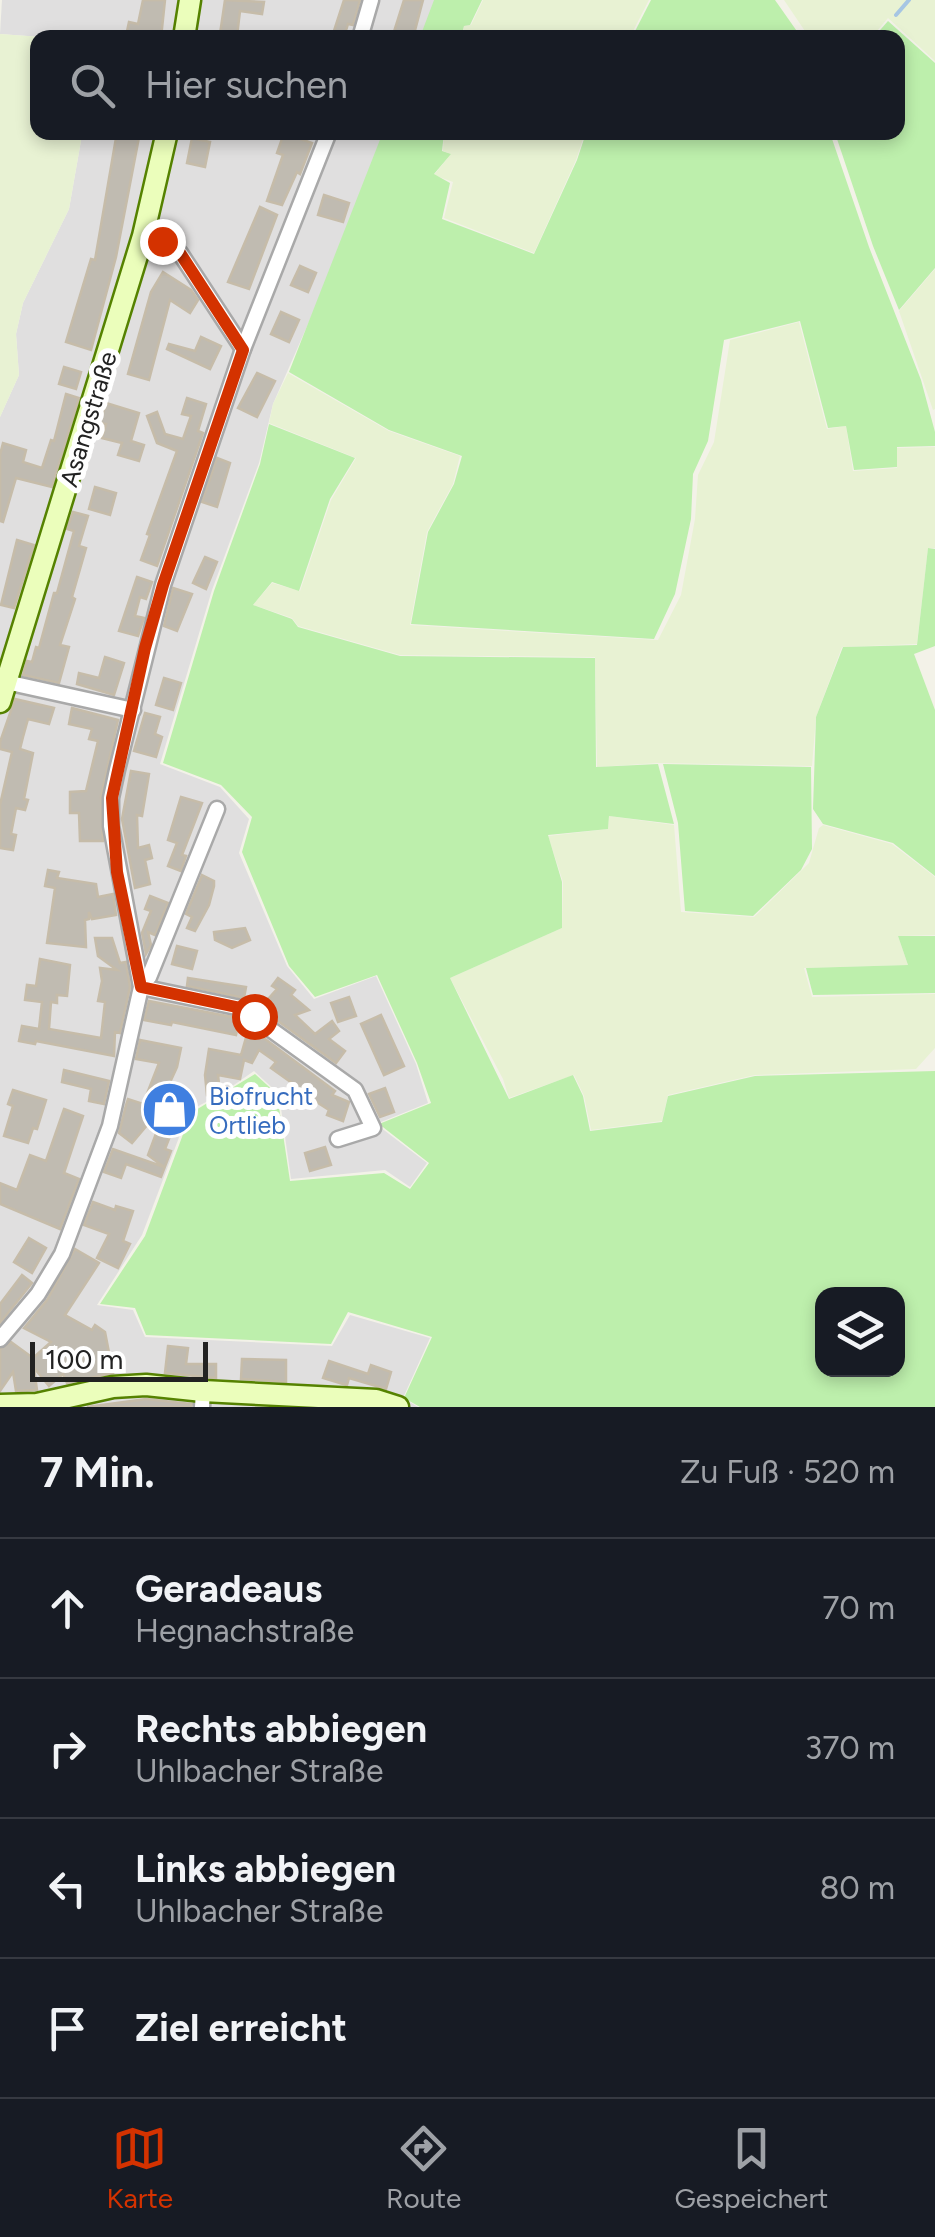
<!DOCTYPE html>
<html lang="de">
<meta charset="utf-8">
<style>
:root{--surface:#171b24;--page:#20242c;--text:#f1f3f6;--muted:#9ea1a6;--line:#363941;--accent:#d43200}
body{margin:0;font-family:Figtree,sans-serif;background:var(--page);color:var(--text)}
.controls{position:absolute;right:30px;bottom:30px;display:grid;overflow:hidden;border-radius:20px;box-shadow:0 5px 15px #0003}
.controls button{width:90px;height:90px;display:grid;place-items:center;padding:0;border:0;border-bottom:2px solid var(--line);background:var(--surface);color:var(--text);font:50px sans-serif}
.scale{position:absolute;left:30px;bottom:25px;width:178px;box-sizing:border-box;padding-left:10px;border:5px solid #222;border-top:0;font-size:28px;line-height:35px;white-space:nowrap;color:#222;-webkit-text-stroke:8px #fff;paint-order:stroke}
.stop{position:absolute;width:30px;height:30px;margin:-22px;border:8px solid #d43200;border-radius:50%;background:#fff}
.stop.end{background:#d43200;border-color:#fff;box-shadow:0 2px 10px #0008}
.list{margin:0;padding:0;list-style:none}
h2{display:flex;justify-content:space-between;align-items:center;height:130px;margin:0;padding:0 40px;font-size:42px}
h2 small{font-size:32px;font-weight:400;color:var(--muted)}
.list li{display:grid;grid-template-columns:65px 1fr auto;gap:30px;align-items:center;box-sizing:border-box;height:140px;padding:0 40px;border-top:2px solid var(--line)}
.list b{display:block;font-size:38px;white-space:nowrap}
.list p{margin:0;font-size:32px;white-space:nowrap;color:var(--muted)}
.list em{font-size:32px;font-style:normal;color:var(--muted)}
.icon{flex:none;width:55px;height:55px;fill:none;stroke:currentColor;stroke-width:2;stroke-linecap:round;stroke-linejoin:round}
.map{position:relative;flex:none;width:935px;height:1407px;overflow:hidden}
.search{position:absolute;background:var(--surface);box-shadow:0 5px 15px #0003;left:30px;right:30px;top:30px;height:110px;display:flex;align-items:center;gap:25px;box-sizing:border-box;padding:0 35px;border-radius:20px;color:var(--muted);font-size:38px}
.sheet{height:690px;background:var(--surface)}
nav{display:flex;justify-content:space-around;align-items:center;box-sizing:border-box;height:140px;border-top:2px solid var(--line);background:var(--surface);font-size:28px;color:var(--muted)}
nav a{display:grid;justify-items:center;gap:5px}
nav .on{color:var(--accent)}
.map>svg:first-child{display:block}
</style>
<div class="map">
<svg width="935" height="1407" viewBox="0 0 935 1407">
<rect width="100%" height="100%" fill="#f3f2e8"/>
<g fill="#e0dfdf">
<path d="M 2,0 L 435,0 L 421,38 L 41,37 L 0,34 Z"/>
<path d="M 65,133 L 386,133 L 357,212 L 273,404 L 259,463 L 212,590 L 160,764 L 220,787 L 249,819 L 239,853 L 287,966 L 314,999 L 376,976 L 416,1064 L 428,1103 L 376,1124 L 427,1163 L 410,1187 L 385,1170 L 291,1179 L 279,1094 L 254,1071 L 221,1094 L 189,1111 L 142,1235 L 97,1305 L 133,1310 L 145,1337 L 332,1346 L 350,1315 L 430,1338 L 403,1398 L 418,1407 L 0,1407 L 0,417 L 19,375 L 16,334 L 23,303 L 69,209 L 82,135 Z"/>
</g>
<g fill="#e8f2d3">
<path d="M 483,0 L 649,0 L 630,37 L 462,37 L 464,26 L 471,25 Z"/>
<path d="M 784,0 L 935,0 L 935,61 L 888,18 L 872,37 L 809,37 Z"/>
<path d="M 0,34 L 41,37 L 38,38 L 38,132 L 82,135 L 69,209 L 23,303 L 16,334 L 19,375 L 0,417 Z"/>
<path d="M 444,133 L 585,133 L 576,160 L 534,253 L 444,218 L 453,182 L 434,175 L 451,154 L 443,151 Z"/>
<path d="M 935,269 L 935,409 L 933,410 L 899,311 Z"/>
<path d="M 799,322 L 827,429 L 846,426 L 853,471 L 897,468 L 897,448 L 935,447 L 935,548 L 928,548 L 917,644 L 842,647 L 816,717 L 812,766 L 658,763 L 597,767 L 595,657 L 400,655 L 298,626 L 292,618 L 253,605 L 272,583 L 300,591 L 331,500 L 356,458 L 269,423 L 273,404 L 288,373 L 389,431 L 460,456 L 453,484 L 427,532 L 410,625 L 658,640 L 681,595 L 695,519 L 698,475 L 714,442 L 730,340 Z"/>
<path d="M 609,816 L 674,825 L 681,912 L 754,917 L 809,863 L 819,828 L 823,825 L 892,844 L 935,877 L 935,935 L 898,936 L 908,965 L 804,968 L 812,997 L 935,994 L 935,1048 L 916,1069 L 755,1075 L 668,1095 L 662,1121 L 591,1130 L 584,1096 L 574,1075 L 509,1098 L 503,1079 L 450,978 L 562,928 L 563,882 L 548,836 L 608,829 Z"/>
</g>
<g fill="#bdefac" fill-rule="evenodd">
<path d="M 434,0 L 482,0 L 470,25 L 464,26 L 461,37 L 420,37 Z"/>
<path d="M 651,0 L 775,0 L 801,37 L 632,37 Z"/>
<path d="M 888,21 L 935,63 L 935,268 L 899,310 L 873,246 L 835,133 L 898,132 L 898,38 L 874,37 Z"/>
<path d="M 383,132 L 444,133 L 442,151 L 451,154 L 434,174 L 450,183 L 442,219 L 534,254 L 577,160 L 586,133 L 830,133 L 869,247 L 921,380 L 935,432 L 935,446 L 897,447 L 897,467 L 854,470 L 846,426 L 828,428 L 800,321 L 724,340 L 708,441 L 693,474 L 691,519 L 675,594 L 654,639 L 411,624 L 428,532 L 454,484 L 462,456 L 389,430 L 289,372 Z"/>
<path d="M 269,424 L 355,458 L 330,499 L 299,591 L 272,582 L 253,605 L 292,619 L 298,627 L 400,656 L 595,658 L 596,767 L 658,764 L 674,824 L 609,816 L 608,829 L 548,835 L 562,882 L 562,928 L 450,978 L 509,1099 L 573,1075 L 583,1096 L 590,1131 L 662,1122 L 668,1096 L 755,1076 L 935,1071 L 935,1407 L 420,1407 L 404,1398 L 432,1337 L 348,1312 L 331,1344 L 146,1335 L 135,1308 L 100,1304 L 145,1236 L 191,1113 L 255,1074 L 277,1094 L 290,1181 L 384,1173 L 410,1189 L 429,1163 L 379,1124 L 431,1103 L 417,1063 L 377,975 L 315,997 L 289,966 L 242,852 L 252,817 L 221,785 L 163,763 L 214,591 L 260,464 ZM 822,1294 L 898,1294 L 898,1370 L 822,1370 Z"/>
<path d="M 928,548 L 935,549 L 935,646 L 914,654 L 935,710 L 935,876 L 893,843 L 823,824 L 813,809 L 816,717 L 843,647 L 917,645 Z"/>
<path d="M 663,764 L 811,767 L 812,849 L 801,870 L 753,916 L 685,911 L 678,823 Z"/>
<path d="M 898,936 L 935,936 L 935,993 L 813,995 L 806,968 L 908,965 Z"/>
</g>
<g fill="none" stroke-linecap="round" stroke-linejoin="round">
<path stroke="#a6c6e3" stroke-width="4" d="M 896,15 L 909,0"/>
</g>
<g fill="#c0bbb1" stroke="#c6bca9" stroke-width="2.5">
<path d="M 143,0 L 165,0 L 161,38 L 126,36 L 129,22 L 138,24 Z"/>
<path d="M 225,0 L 264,2 L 262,14 L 240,11 L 237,36 L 220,34 Z"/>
<path d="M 344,0 L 360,0 L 353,25 L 348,24 L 344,37 L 333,34 Z"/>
<path d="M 404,0 L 423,0 L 413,38 L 392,38 Z"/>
<path d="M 117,132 L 140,132 L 116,257 L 91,350 L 66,342 L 91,259 L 95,260 Z"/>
<path d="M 284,133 L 312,143 L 300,174 L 297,172 L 282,205 L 267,201 L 283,155 L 277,153 Z"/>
<path d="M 192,138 L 210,142 L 205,167 L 187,163 Z"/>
<path d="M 324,195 L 349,203 L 343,222 L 318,215 Z"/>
<path d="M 260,207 L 277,215 L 249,289 L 228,282 Z"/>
<path d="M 300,266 L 316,273 L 308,292 L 291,285 Z"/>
<path d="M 163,272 L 191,290 L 198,300 L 190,313 L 170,300 L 149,380 L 128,374 L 151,292 Z"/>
<path d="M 281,312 L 299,320 L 289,342 L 271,334 Z"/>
<path d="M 201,337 L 221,346 L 210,369 L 167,349 L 169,344 L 195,351 Z"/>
<path d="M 64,367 L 81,372 L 76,389 L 59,384 Z"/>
<path d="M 257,373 L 275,381 L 257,417 L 238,408 Z"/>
<path d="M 66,394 L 79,398 L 52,487 L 16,478 L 3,522 L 0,521 L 0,455 L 3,443 L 26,450 L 23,462 L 42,468 L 51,440 L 54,441 Z"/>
<path d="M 187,398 L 206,404 L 198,431 L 203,433 L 157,566 L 141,560 L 150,535 L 147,534 L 177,451 L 157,443 L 147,416 L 157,412 L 165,434 L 183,439 L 191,416 L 182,414 Z"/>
<path d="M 106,403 L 139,413 L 131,441 L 144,445 L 139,461 L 118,455 L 122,443 L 102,438 L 106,424 L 100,423 Z"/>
<path d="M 217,458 L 230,463 L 217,507 L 202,502 Z"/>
<path d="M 95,487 L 116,493 L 110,515 L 89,509 Z"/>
<path d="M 73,512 L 88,516 L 79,546 L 86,548 L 72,597 L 75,599 L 60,645 L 69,647 L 59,683 L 23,675 L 27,661 L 32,662 L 36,647 L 39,648 L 54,593 L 57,593 L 74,531 L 67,529 Z"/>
<path d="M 17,540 L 34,545 L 14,608 L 1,605 Z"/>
<path d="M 205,557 L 217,562 L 206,589 L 193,583 Z"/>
<path d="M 137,577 L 152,582 L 146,599 L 140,597 L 135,616 L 144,618 L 138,636 L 119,631 Z"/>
<path d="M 173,588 L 192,594 L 177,631 L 164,626 Z"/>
<path d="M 105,657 L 124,663 L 114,695 L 77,684 L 79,673 L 99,678 Z"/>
<path d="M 164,678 L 181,683 L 173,710 L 156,705 Z"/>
<path d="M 15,699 L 54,708 L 49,724 L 28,719 L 23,737 L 20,749 L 33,753 L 24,799 L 28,800 L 25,810 L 16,808 L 11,834 L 16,835 L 13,850 L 0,848 L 0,805 L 12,752 L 0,749 L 0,742 Z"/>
<path d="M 72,708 L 118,720 L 101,796 L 103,841 L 80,841 L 79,813 L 70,813 L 70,792 L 86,791 L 98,741 L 89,739 L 92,729 L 69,724 Z"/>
<path d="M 145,713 L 160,717 L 155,734 L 162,737 L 156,757 L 134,751 Z"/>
<path d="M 131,771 L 149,774 L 142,816 L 137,815 L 138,848 L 149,845 L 152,858 L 145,860 L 150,884 L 135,888 L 122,819 Z"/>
<path d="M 181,797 L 202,803 L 182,855 L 186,856 L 181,871 L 168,866 L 177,843 L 168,840 Z"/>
<path d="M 48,870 L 59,872 L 57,878 L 96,884 L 98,897 L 113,894 L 116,915 L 92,919 L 89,912 L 89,919 L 85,920 L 86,947 L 47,943 L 55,888 L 45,886 Z"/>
<path d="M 202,875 L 214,881 L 214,886 L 209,905 L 195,931 L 187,928 L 192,917 L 186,914 Z"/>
<path d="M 150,896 L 168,903 L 155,935 L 148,932 L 151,945 L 146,954 L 142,933 L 151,911 L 145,909 Z"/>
<path d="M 245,928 L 250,940 L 232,948 L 215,940 L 214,932 Z"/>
<path d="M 95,938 L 112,938 L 120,963 L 126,962 L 130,987 L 120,1033 L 115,1032 L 114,1056 L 36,1041 L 35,1044 L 19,1041 L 22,1026 L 39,1029 L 42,1002 L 25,1000 L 27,985 L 36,986 L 40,959 L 70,965 L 67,996 L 57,995 L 57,1003 L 51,1002 L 49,1029 L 101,1038 L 105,1002 L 98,1001 L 102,981 L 100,968 L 117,970 L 98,956 Z"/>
<path d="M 177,946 L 197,951 L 192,969 L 172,964 Z"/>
<path d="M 188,978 L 246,987 L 244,998 L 187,986 Z"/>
<path d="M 278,978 L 295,990 L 291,995 L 309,1010 L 295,1015 L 315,1034 L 332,1021 L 339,1031 L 329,1039 L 345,1051 L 336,1063 L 260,1008 L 277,989 L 272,986 Z"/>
<path d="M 349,997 L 356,1016 L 338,1022 L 331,1003 Z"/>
<path d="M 149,1001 L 237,1018 L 239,1020 L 236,1035 L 172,1022 L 171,1025 L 144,1020 Z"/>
<path d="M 381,1015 L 404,1066 L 384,1075 L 361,1024 Z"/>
<path d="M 249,1027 L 335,1091 L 332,1095 L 349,1102 L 343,1121 L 327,1115 L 329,1110 L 290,1085 L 292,1083 L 271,1068 L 276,1062 L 259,1050 L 252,1063 L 244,1060 L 240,1079 L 218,1075 L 220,1093 L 207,1095 L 205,1075 L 209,1049 L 241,1055 Z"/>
<path d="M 140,1040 L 181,1048 L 177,1067 L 161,1102 L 165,1104 L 132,1143 L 119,1133 L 126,1105 L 128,1099 L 143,1104 L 159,1063 L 136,1059 Z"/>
<path d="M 64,1070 L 109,1081 L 104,1104 L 89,1101 L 91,1089 L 62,1082 Z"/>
<path d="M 385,1088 L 394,1112 L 380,1117 L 369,1094 Z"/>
<path d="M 13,1090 L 46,1100 L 37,1129 L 33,1128 L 28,1143 L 4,1136 L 13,1106 L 8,1104 Z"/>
<path d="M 167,1104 L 181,1108 L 165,1149 L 171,1151 L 161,1177 L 126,1164 L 121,1178 L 104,1172 L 113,1149 L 164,1167 L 148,1155 Z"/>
<path d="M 64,1109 L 83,1116 L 64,1173 L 79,1179 L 60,1229 L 0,1204 L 0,1183 L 17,1190 L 30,1155 L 46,1161 Z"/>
<path d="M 325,1147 L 331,1165 L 310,1171 L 305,1153 Z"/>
<path d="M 93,1202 L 115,1210 L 116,1206 L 133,1211 L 123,1241 L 130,1244 L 118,1268 L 97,1258 L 109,1234 L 84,1225 Z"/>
<path d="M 29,1238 L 46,1248 L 32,1273 L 14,1262 Z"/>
<path d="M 75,1249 L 99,1263 L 65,1315 L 92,1330 L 95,1325 L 105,1332 L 113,1373 L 67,1383 L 63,1374 L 49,1386 L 34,1368 L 37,1390 L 16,1391 L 13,1372 L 0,1391 L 0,1349 L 11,1342 L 33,1358 L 51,1342 L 24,1328 L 47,1300 Z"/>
<path d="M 22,1275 L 32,1283 L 0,1323 L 0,1304 Z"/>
<path d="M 168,1346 L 188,1348 L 186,1364 L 216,1364 L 216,1378 L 165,1373 Z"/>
<path d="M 242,1359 L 286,1360 L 286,1382 L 241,1379 Z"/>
<path d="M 329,1361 L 368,1374 L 371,1365 L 391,1372 L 386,1389 L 349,1378 L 347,1385 L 343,1384 L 323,1378 Z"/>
<path d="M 146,1399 L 192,1404 L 191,1407 L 87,1407 Z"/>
</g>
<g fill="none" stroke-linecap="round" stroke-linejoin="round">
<defs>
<g id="street">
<path d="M 360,38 L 371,0"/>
<path d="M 143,236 L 161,241 L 180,253 L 243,349"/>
<path d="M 6,682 L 133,710"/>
<path d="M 141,987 L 241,1008 L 355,1090 L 373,1128 L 338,1139"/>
<path d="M 141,987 L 149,977 L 217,809"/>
<path d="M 0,1339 L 38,1294 L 62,1254 L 110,1126 L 141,987 L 111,826 L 111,798 L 117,770 L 163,585 L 243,349 L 329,132"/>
<path d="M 202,1407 L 203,1391"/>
</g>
<g id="secondary">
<path d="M 184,38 L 190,0"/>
<path d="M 0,702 L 143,236 L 167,132"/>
<path d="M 0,1405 L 37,1404 L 113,1387 L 146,1385 L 203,1391 L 376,1400 L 398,1407"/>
</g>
</defs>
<use href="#street" stroke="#a9a9a9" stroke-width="19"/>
<use href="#secondary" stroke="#558200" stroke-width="25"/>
<use href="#street" stroke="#fff" stroke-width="14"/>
<use href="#secondary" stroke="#ebfebb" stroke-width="20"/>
</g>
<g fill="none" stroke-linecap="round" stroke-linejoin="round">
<path stroke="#d43200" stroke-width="12" d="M 162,241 L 180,253 L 243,350 L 163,585 L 145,648 L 112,798 L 117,872 L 141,987 L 241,1008 L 254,1016"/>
</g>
<defs>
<symbol id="shop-disc" viewBox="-11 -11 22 22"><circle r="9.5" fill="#3f7fe0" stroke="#fff"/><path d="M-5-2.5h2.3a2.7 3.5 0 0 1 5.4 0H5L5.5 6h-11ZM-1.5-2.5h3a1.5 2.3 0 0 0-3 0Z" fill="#fff"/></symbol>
</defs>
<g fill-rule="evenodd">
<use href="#shop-disc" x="138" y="1078" width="63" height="63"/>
</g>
<g text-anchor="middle" stroke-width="10" stroke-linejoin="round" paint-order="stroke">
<g font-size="25" fill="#222" stroke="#fff">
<text transform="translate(88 419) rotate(-73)" y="9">Asangstraße</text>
</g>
<g font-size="25" fill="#366cbe" stroke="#fff" text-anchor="start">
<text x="209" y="1105">Biofrucht<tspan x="209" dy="29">Ortlieb</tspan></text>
</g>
</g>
</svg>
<div class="controls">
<button><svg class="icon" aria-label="layers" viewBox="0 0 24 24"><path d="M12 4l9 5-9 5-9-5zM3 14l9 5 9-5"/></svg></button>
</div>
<div class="scale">100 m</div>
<div class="stop" style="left:254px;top:1016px"></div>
<div class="stop end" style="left:162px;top:241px"></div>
<div class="search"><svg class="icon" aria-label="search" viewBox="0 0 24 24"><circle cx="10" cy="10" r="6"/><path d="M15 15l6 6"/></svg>Hier suchen</div>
</div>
<section class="sheet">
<h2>7 Min.<small>Zu Fuß · 520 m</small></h2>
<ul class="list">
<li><svg class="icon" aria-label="ahead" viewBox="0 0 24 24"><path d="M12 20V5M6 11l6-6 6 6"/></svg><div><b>Geradeaus</b><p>Hegnachstraße</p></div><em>70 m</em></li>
<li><svg class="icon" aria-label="right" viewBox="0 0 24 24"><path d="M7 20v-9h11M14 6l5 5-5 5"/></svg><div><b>Rechts abbiegen</b><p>Uhlbacher Straße</p></div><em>370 m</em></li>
<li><svg class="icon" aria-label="left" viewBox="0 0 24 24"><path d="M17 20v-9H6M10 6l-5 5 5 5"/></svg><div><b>Links abbiegen</b><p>Uhlbacher Straße</p></div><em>80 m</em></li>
<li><svg class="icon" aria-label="arrive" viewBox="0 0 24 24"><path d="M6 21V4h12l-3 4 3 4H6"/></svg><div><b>Ziel erreicht</b></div></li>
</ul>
</section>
<nav>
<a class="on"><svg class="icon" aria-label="map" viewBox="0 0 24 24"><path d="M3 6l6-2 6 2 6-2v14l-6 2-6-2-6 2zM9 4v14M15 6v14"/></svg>Karte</a>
<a><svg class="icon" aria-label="directions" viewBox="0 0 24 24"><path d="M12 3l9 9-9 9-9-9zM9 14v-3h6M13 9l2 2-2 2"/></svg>Route</a>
<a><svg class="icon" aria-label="saved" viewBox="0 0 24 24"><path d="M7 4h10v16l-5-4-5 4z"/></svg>Gespeichert</a>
</nav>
